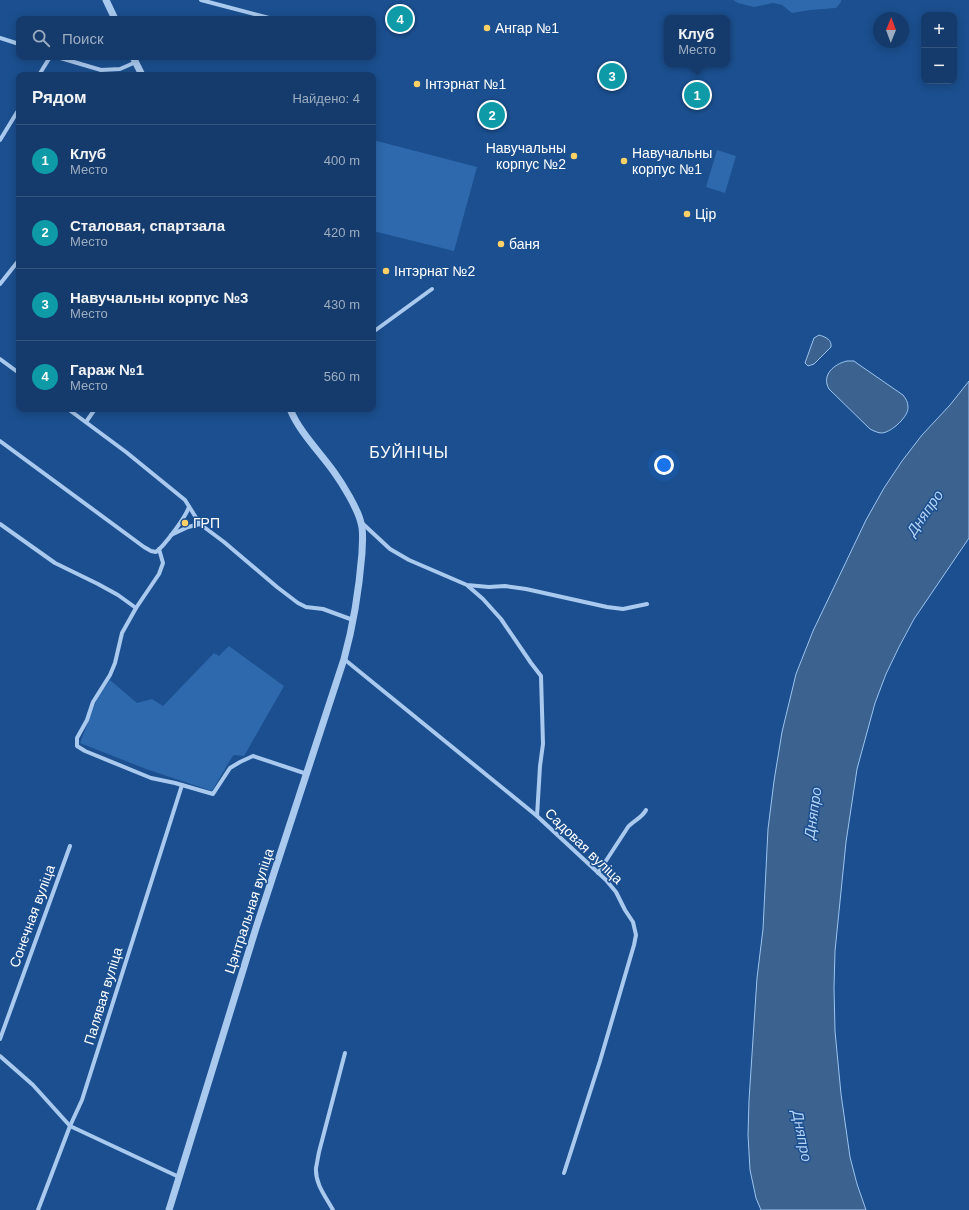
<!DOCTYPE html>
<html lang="ru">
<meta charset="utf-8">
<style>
:root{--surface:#143b6b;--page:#214673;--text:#f1f3f6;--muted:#9dadc1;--line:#33557e;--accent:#ffd166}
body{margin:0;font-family:Arial,sans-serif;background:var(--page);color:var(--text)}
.controls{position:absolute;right:12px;top:12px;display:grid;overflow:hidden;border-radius:8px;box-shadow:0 2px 10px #0003}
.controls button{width:36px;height:36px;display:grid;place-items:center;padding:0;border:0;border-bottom:1px solid var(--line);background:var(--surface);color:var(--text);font:20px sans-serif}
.compass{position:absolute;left:873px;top:12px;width:36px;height:36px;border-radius:50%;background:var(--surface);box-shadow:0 2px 10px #0003;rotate:1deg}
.you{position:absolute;left:664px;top:465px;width:14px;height:14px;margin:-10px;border:3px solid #fff;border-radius:50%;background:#1a73e8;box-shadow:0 0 0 6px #1a73e833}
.badge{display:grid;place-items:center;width:26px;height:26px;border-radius:50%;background:var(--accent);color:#fff;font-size:13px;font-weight:700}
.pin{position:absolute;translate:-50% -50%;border:2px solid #fff;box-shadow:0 1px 4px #0006}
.popup{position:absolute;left:664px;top:15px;width:66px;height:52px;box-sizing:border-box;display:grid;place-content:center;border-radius:8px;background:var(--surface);filter:drop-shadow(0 1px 3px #0005);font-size:13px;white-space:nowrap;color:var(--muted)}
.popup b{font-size:15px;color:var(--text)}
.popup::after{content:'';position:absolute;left:50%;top:100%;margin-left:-8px;border:8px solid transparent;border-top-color:var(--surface)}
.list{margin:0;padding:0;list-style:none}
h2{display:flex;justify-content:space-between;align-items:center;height:52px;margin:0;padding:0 16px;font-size:17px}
h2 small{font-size:13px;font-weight:400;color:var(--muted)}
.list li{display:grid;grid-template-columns:26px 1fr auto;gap:12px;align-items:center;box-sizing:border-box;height:72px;padding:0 16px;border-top:1px solid var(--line)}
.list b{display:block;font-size:15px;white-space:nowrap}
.list p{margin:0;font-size:13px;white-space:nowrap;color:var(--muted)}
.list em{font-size:13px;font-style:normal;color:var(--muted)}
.icon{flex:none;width:22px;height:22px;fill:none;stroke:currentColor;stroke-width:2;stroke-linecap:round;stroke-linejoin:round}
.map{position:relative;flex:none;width:969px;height:1210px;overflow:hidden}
.search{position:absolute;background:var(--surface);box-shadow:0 2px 10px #0003;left:16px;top:16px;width:360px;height:44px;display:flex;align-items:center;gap:10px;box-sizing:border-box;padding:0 14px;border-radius:8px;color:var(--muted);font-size:15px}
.panel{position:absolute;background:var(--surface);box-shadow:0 2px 10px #0003;left:16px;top:72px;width:360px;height:340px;border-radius:8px}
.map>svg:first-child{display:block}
</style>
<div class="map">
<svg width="969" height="1210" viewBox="0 0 969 1210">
<rect width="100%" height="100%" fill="#1b4f8f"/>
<g fill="#2e69ad">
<path d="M 733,0 L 841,0 L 841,2 L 836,8 L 810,10 L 792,13 L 782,5 L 773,3 L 754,7 L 738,3 Z"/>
<path d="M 373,140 L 477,167 L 454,251 L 373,231 Z"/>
<path d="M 717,150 L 736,156 L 725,193 L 706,187 Z"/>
<path d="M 229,646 L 284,686 L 244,756 L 234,755 L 232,757 L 212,791 L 146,769 L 80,743 L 97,699 L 110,680 L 137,703 L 152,699 L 163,706 L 214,653 L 219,656 Z"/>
</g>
<g fill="#3c6290" stroke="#9cc4f0">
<path d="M 819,335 C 826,337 832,340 831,347 L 814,364 L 808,366 L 805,363 L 814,338 Z"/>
<path d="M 847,361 L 854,361 L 858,364 L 903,395 C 906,399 908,402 908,407 C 909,416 892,432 882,433 C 878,433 874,431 870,429 L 829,389 C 821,375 834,364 847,361 Z"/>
<path d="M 969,381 L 969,538 L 914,619 L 899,647 L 886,674 L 875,703 L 857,769 L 846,842 L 835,951 L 834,988 L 835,1031 L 841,1094 L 850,1157 L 857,1184 L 866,1210 L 761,1210 L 756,1198 L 750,1170 L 748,1135 L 749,1100 L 757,978 L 763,929 L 768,829 L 774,781 L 782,732 L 796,674 L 813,631 L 866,520 L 884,488 L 902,461 L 922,435 L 950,405 Z"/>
</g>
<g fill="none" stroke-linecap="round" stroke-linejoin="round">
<g stroke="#a9c9ee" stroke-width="4">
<path d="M 201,0 L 273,19"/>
<path d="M 0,38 L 19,44"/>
<path d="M 57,57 L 101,70 L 120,69 L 136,62"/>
<path d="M 39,75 L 50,57"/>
<path d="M 0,140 L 19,109"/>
<path d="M 0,284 L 19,260"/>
<path d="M 373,332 L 432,289"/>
<path d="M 0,359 L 19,373"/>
<path d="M 68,409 L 126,452 L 185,500 L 200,524 L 224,542 L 277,587 L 298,603 L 306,607 L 323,609 L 353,620"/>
<path d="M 86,422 L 95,409"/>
<path d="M 0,441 L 144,547 L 151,551 L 156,552 C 165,545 185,518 189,507"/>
<path d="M 362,523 L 390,549 L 409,560 L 467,585 L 489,587 L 505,586 L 526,589 L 607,607 L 623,609 L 647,604"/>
<path d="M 0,524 L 55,563 L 98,584 L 118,595 L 136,608 L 122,633 L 115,663 L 110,675 L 93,702 L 87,720 L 77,738 L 77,746 L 85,751 L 151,778 L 175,783 L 213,794 L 230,768 L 240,762 L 253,756 L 307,774"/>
<path d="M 171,535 L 188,527 L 200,524"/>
<path d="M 468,586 L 483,599 L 501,619 L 531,663 L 541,676 L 543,744 L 540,766 L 537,816"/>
<path d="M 136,608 L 159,574 L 163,563 L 159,549"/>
<path d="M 344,659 L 537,816 L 606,880 L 616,892 L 625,910 L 633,922 L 636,935 L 634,945 L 600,1061 L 564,1173"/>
<path d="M 598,873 L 628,827 C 633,821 642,818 646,810"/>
<path d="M 0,1039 L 70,846"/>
<path d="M 0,1056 L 33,1085 L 70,1126 L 179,1177"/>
<path d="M 38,1210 L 70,1126 L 82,1100 L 182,785"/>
<path d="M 333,1210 C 326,1197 315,1184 316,1168 C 317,1163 318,1157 319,1152 L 345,1053"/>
</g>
<g stroke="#a9c9ee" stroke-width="7">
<path d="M 106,0 L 115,19"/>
<path d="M 133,57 L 142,75"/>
<path d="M 169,1210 L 256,928 L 344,659 C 354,623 359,590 362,553 C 362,544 364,532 361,523 C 358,509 342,483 334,472 C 319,451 300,433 290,409"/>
</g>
</g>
<g fill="#ffd166" stroke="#1b4f8f" stroke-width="1.5">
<circle cx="487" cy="28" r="4"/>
<circle cx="417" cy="84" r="4"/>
<circle cx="574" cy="156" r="4"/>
<circle cx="624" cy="161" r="4"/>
<circle cx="687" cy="214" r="4"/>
<circle cx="501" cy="244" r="4"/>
<circle cx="386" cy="271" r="4"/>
<circle cx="185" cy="523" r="4"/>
</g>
<g text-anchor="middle" stroke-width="3" stroke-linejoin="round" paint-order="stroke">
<g font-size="14" fill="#fff" stroke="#1b4f8f" text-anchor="start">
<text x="495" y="33">Ангар №1</text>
<text x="425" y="89">Інтэрнат №1</text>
<text x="566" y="153" text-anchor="end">Навучальны<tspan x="566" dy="16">корпус №2</tspan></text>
<text x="632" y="158">Навучальны<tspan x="632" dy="16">корпус №1</tspan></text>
<text x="695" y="219">Цір</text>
<text x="509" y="249">баня</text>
<text x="394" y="276">Інтэрнат №2</text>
<text x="193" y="528">ГРП</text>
</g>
<g font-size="14" fill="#fff" stroke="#1b4f8f">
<text transform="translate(584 846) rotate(44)" y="5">Садовая вуліца</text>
<text transform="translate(249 911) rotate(-72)" y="5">Цэнтральная вуліца</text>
<text transform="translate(32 916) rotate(-70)" y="5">Сонечная вуліца</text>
<text transform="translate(103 996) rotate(-73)" y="5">Палявая вуліца</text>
</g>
<g font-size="15" font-style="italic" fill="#b5d3f5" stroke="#1b4f8f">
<text transform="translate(925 513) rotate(-55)" y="5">Дняпро</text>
<text transform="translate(813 813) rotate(-82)" y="5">Дняпро</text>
<text transform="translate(802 1136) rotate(79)" y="5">Дняпро</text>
</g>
<g font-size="16" letter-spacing="1" fill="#fff" stroke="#1b4f8f">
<text x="409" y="458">БУЙНІЧЫ</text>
</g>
</g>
</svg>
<div class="controls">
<button>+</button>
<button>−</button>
</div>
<svg class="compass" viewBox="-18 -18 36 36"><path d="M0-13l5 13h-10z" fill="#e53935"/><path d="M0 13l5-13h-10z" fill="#9dadc1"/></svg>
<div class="you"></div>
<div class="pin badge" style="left:697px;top:95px;background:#0f9aa8">1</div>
<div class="popup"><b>Клуб</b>Место</div>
<div class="pin badge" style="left:492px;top:115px;background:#0f9aa8">2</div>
<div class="pin badge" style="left:612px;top:76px;background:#0f9aa8">3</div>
<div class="pin badge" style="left:400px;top:19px;background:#0f9aa8">4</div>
<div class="search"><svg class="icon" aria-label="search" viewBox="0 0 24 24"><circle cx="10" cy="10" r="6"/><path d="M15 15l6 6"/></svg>Поиск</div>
<section class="panel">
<h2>Рядом<small>Найдено: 4</small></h2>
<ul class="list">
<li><span class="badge" style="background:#0f9aa8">1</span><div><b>Клуб</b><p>Место</p></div><em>400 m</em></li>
<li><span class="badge" style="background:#0f9aa8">2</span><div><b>Сталовая, спартзала</b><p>Место</p></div><em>420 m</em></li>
<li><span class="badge" style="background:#0f9aa8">3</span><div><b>Навучальны корпус №3</b><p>Место</p></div><em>430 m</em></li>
<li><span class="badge" style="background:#0f9aa8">4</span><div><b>Гараж №1</b><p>Место</p></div><em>560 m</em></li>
</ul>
</section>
</div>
